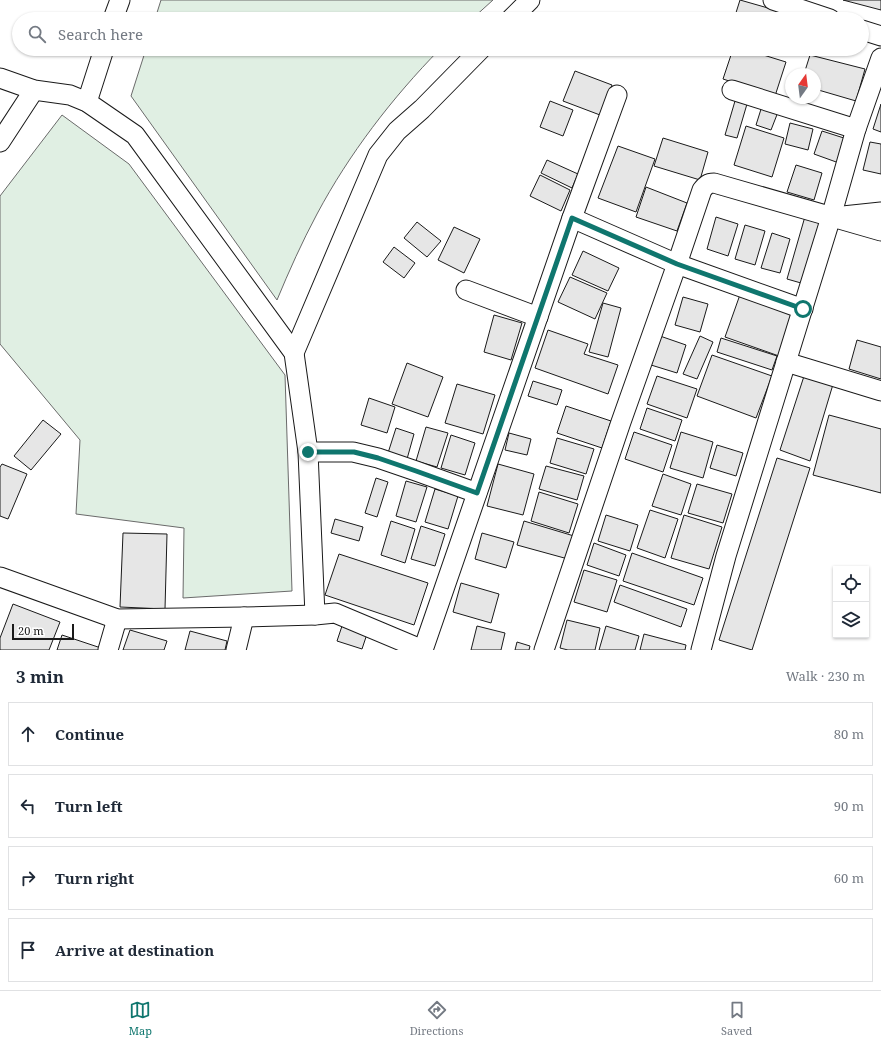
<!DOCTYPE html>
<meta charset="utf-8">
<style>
:root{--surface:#fff;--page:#f2f2f3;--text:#1f2937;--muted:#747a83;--line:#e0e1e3;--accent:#0f766e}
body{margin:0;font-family:"Noto Serif",serif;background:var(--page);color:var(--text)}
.controls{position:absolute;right:12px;bottom:12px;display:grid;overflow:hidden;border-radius:0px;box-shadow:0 1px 3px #0004}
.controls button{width:36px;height:36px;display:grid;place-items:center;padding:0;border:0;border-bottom:1px solid var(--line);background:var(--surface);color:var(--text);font:20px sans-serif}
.compass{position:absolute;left:785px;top:68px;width:36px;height:36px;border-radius:50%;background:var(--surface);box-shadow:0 1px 3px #0004;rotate:14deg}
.scale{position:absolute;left:12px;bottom:10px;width:62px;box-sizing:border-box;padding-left:4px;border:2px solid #1a1a1a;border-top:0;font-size:11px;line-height:14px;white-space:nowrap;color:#1a1a1a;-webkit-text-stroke:3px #fff;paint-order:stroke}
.stop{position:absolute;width:12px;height:12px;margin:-9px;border:3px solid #0f766e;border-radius:50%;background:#fff}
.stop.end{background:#0f766e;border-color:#fff;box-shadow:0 1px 4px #0008}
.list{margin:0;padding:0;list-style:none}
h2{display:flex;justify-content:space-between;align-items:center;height:52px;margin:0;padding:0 16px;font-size:17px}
h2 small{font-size:13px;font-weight:400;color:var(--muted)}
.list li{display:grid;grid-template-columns:26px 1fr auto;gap:12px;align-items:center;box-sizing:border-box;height:64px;margin:0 8px 8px;padding:0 8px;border:1px solid var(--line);border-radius:0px}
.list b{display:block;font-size:15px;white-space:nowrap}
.list em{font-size:13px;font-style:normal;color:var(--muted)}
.icon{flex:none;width:22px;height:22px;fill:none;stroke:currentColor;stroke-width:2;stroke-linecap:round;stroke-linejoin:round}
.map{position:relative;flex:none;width:881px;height:650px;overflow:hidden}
.search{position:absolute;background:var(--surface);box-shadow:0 1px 3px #0004;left:12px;right:12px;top:12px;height:44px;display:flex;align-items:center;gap:10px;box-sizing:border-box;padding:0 14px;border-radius:22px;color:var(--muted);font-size:15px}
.sheet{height:340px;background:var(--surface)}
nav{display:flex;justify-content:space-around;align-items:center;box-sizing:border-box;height:56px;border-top:1px solid var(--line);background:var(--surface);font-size:11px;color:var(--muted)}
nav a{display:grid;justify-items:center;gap:2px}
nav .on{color:var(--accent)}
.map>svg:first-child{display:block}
</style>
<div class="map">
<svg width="881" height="650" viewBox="0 0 881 650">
<rect width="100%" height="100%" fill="#fff"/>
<g fill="#e0efe3" stroke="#6a6a6a">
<path d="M 161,0 L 493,0 L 472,19 L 155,19 Z"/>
<path d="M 146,49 L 440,49 C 392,98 349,154 317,214 C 302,242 289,271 277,300 L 131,96 Z"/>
<path d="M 62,115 L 129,164 L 285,375 L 292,591 L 183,598 L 184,528 L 76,514 L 80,440 L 0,344 L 0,196 Z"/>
</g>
<g fill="#e6e6e6" stroke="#1a1a1a">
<path d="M 740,0 L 796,16 L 795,19 L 734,19 Z"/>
<path d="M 843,0 L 881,0 L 881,10 Z"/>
<path d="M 733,49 L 744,49 L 786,62 L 775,96 L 723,79 Z"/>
<path d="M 769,49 L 786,49 L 785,53 Z"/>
<path d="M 810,55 L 865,69 L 856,101 L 815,89 L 815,74 L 804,74 Z"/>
<path d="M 575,71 L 612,85 L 600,115 L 563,101 Z"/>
<path d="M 550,101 L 573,110 L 563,136 L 540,127 Z"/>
<path d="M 735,101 L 747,104 L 737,138 L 725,135 Z"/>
<path d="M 881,104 L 881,132 L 873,129 Z"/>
<path d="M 762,106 L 778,112 L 771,130 L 756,125 Z"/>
<path d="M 790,123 L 813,129 L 808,150 L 785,144 Z"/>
<path d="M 746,126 L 784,138 L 772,177 L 734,165 Z"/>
<path d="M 822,131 L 847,139 L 839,163 L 814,154 Z"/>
<path d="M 663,138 L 708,152 L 700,180 L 654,166 Z"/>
<path d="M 870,142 L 881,144 L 881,174 L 863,170 Z"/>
<path d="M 618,146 L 655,159 L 636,212 L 598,198 Z"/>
<path d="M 547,160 L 578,174 L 572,188 L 541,173 Z"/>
<path d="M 796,165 L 822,173 L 814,200 L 787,192 Z"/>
<path d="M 540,175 L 570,190 L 561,211 L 530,196 Z"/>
<path d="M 646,187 L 687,203 L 677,231 L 636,217 Z"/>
<path d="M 806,213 L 821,218 L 801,283 L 787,279 Z"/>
<path d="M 716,217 L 738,224 L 728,256 L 707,249 Z"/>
<path d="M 417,222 L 441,241 L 427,257 L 404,238 Z"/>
<path d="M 745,225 L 765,231 L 755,265 L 735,259 Z"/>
<path d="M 454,227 L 480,239 L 464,273 L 438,260 Z"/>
<path d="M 772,233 L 790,239 L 780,273 L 761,268 Z"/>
<path d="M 394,247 L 415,263 L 404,278 L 383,262 Z"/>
<path d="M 583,251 L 619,268 L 608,291 L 572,275 Z"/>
<path d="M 570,277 L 607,293 L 595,319 L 558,302 Z"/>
<path d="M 742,289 L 796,309 L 779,356 L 725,337 Z"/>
<path d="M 683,297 L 708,304 L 700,332 L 675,325 Z"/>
<path d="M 603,303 L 621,308 L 608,357 L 589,352 Z"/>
<path d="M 494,315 L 522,323 L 511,360 L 484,352 Z"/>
<path d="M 548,330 L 588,344 L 584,354 L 618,365 L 608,394 L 535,368 Z"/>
<path d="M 660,336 L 686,345 L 677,373 L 651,365 Z"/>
<path d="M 700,336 L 713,342 L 697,379 L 683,374 Z"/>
<path d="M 721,338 L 777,356 L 772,370 L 717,352 Z"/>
<path d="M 857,340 L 881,347 L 881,379 L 849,369 Z"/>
<path d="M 712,355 L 772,376 L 756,418 L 697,396 Z"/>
<path d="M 407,363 L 443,377 L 428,417 L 392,404 Z"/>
<path d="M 806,370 L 834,381 L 810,461 L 780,450 Z"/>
<path d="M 657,376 L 697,389 L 687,418 L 647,404 Z"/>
<path d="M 533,381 L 562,390 L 557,405 L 528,396 Z"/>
<path d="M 457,384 L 495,395 L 483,434 L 445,423 Z"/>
<path d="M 369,398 L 395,407 L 387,433 L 361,425 Z"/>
<path d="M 566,406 L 611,421 L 602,448 L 557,433 Z"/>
<path d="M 647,408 L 682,420 L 675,441 L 640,429 Z"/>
<path d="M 829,415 L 881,429 L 881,493 L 813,475 Z"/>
<path d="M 43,420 L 61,434 L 31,470 L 14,456 Z"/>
<path d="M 426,427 L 448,433 L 437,467 L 416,461 Z"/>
<path d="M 396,428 L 414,434 L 407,459 L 388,453 Z"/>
<path d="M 634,432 L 672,445 L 663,472 L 625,459 Z"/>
<path d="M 681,432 L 713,442 L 703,478 L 670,468 Z"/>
<path d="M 509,433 L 531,439 L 527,455 L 505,450 Z"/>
<path d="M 451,435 L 475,443 L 465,475 L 441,468 Z"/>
<path d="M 557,438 L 594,449 L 586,474 L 550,463 Z"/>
<path d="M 717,445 L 743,453 L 736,476 L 710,468 Z"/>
<path d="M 777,458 L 810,468 L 752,650 L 719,640 Z"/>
<path d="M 2,464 L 27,474 L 8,519 L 0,516 L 0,467 Z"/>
<path d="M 498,464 L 534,474 L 523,515 L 487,506 Z"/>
<path d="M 546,466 L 584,476 L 577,500 L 539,489 Z"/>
<path d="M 663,474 L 691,484 L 681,515 L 652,506 Z"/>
<path d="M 376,478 L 388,482 L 377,517 L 365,513 Z"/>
<path d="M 406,481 L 427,487 L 416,522 L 396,516 Z"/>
<path d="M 697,484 L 732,494 L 723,523 L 688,513 Z"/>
<path d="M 435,489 L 458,496 L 448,529 L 425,522 Z"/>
<path d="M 539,492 L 578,504 L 569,533 L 531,521 Z"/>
<path d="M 650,510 L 678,519 L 665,558 L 637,548 Z"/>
<path d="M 606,515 L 638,525 L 630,551 L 598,541 Z"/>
<path d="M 684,515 L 722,527 L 709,569 L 671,558 Z"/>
<path d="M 335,519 L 363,527 L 359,541 L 331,533 Z"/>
<path d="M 391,521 L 415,529 L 405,563 L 381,555 Z"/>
<path d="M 524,521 L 574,536 L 568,559 L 517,545 Z"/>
<path d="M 421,526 L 445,534 L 435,566 L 411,559 Z"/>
<path d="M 123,533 L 167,534 L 165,609 L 120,607 Z"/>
<path d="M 482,533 L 514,542 L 506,568 L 475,559 Z"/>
<path d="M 594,543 L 626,555 L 619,576 L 587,565 Z"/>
<path d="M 632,553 L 703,578 L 694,605 L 623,581 Z"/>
<path d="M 339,554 L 428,583 L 414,625 L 325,595 Z"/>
<path d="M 584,570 L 617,580 L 607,612 L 574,602 Z"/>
<path d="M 461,583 L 499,594 L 491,623 L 453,612 Z"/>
<path d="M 620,585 L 687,609 L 681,627 L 614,602 Z"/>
<path d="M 13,604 L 60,622 L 49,650 L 0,650 L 0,638 Z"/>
<path d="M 567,620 L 600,628 L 595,650 L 568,650 L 560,648 Z"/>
<path d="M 342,626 L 367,634 L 362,649 L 337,641 Z"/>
<path d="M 477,626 L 505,633 L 501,650 L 471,650 Z"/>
<path d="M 606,626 L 639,636 L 635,650 L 599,650 Z"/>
<path d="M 130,630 L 167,641 L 164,650 L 123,650 Z"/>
<path d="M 190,631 L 227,641 L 225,650 L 185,650 Z"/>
<path d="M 644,634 L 686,645 L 685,650 L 640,650 Z"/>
<path d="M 62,635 L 101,648 L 100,650 L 57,650 Z"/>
<path d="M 517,642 L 530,646 L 529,650 L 515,650 Z"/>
</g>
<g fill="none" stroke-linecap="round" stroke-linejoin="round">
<defs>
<g id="street">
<path d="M 773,0 L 830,19"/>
<path d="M 113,19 L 120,0"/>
<path d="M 511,19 L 530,0"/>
<path d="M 862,30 L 881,36"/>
<path d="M 0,78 L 34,90 L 70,95 L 87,102 L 135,135 L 294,353 L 308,452 L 315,615"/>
<path d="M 732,90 L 856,129"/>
<path d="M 87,102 L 104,49"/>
<path d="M 0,142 L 34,90"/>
<path d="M 843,216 L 881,212"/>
<path d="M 572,218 L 677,264 L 803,309"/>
<path d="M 466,290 L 538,317"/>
<path d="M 294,353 L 378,155 L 397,131 L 422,109 L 481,49"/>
<path d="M 786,362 L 881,391"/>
<path d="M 308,452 L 353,452 L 378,458 L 416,471 L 477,493"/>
<path d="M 0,577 L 117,619 L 244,617 L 315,615 L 335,613 L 423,650"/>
<path d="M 108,650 L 117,619"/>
<path d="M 236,650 L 244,617"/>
<path d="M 423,650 L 572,218 L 617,95"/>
<path d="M 544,650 L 621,422 L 677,264 L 702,190 C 706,185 708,183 714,183 L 881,231"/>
<path d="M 701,650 L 726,556 L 831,217 L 856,129 L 881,58"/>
</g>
</defs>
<use href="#street" stroke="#1a1a1a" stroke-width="21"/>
<use href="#street" stroke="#fff" stroke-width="19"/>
</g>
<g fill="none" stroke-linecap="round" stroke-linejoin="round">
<path stroke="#0f766e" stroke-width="5" d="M 308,452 L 354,452 L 378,458 L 416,471 L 477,493 L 572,218 L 677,264 L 803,309"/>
</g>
</svg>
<div class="controls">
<button><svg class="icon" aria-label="locate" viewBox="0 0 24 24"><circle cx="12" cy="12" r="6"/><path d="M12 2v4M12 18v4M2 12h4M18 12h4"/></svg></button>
<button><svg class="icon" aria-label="layers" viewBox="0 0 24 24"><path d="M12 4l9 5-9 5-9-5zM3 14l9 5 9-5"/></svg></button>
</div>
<svg class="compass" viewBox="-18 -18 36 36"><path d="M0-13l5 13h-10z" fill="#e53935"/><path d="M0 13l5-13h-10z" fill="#747a83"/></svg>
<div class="scale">20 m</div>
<div class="stop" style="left:803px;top:309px"></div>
<div class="stop end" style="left:308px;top:452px"></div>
<div class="search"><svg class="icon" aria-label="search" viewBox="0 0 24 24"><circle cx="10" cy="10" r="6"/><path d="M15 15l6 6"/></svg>Search here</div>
</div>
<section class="sheet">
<h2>3 min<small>Walk · 230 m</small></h2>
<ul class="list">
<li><svg class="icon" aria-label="ahead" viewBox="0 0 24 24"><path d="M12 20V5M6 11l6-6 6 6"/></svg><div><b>Continue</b></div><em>80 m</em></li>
<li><svg class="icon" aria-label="left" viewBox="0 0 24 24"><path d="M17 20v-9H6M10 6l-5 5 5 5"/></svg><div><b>Turn left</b></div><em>90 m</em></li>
<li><svg class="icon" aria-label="right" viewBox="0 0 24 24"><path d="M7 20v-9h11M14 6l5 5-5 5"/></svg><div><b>Turn right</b></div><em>60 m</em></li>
<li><svg class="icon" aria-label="arrive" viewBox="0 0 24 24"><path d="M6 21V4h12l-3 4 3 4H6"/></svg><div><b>Arrive at destination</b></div></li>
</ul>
</section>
<nav>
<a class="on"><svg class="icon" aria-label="map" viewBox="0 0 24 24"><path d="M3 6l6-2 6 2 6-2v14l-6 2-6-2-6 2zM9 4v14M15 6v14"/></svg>Map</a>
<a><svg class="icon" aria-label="directions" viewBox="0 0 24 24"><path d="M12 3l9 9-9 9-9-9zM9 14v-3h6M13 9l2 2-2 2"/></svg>Directions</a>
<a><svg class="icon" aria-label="saved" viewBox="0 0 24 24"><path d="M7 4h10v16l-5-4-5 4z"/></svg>Saved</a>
</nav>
